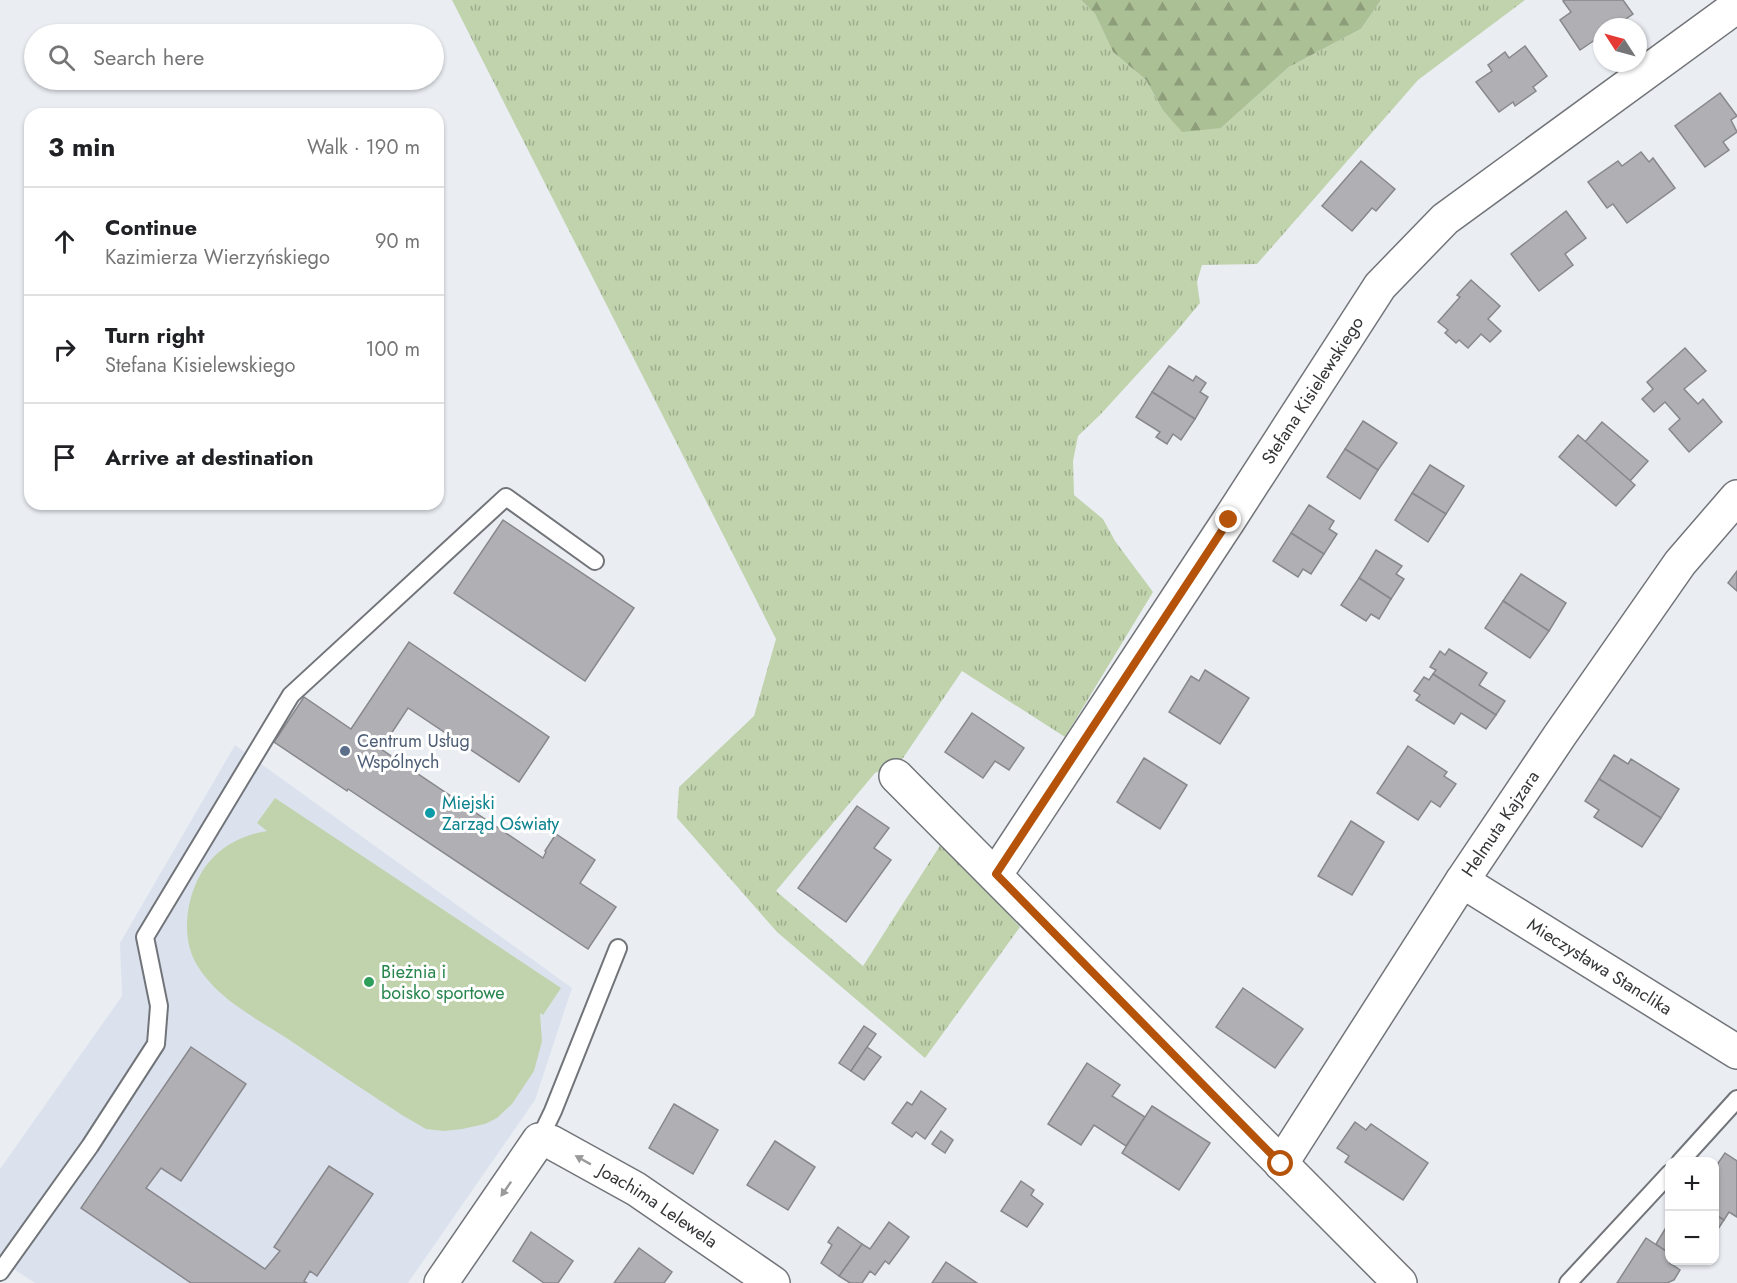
<!DOCTYPE html>
<meta charset="utf-8">
<style>
:root{--surface:#fff;--page:#f2f2f2;--text:#202124;--muted:#757577;--line:#e0e0e0}
body{margin:0;font-family:Jost,sans-serif;background:var(--page);color:var(--text)}
.controls{position:absolute;right:18px;bottom:18px;display:grid;overflow:hidden;border-radius:12px;box-shadow:0 2px 4px #0004}
.controls button{width:54px;height:54px;display:grid;place-items:center;padding:0;border:0;border-bottom:2px solid var(--line);background:var(--surface);color:var(--text);font:30px sans-serif}
.compass{position:absolute;left:1593px;top:18px;width:54px;height:54px;border-radius:50%;background:var(--surface);box-shadow:0 2px 4px #0004;rotate:306deg}
.stop{position:absolute;width:18px;height:18px;margin:-14px;border:4px solid #b45309;border-radius:50%;background:#fff}
.stop.end{background:#b45309;border-color:#fff;box-shadow:0 2px 6px #0008}
.list{margin:0;padding:0;list-style:none}
h2{display:flex;justify-content:space-between;align-items:center;height:78px;margin:0;padding:0 24px;font-size:26px}
h2 small{font-size:20px;font-weight:400;color:var(--muted)}
.list li{display:grid;grid-template-columns:39px 1fr auto;gap:18px;align-items:center;box-sizing:border-box;height:108px;padding:0 24px;border-top:2px solid var(--line)}
.list b{display:block;font-size:22px;white-space:nowrap}
.list p{margin:0;font-size:20px;white-space:nowrap;color:var(--muted)}
.list em{font-size:20px;font-style:normal;color:var(--muted)}
.icon{flex:none;width:33px;height:33px;fill:none;stroke:currentColor;stroke-width:2;stroke-linecap:round;stroke-linejoin:round}
.map{position:relative;flex:none;width:1737px;height:1283px;overflow:hidden}
.search{position:absolute;background:var(--surface);box-shadow:0 2px 4px #0004;left:24px;top:24px;width:420px;height:66px;display:flex;align-items:center;gap:15px;box-sizing:border-box;padding:0 21px;border-radius:33px;color:var(--muted);font-size:22px}
.panel{position:absolute;background:var(--surface);box-shadow:0 2px 4px #0004;left:24px;top:108px;width:420px;height:402px;border-radius:18px}
.map>svg:first-child{display:block}
</style>
<div class="map">
<svg width="1737" height="1283" viewBox="0 0 1737 1283">
<defs>
<pattern id="grass-tufts" width="24" height="20" patternUnits="userSpaceOnUse" patternTransform="scale(1.5)"><rect width="24" height="20" fill="#c0d3ac"/><path d="M3 7l-1-3M5 7V3M7 7l1-3M15 17l-1-3M17 17v-4M19 17l1-3" fill="none" stroke="#9dac8d"/></pattern>
<pattern id="forest-firs" width="22" height="20" patternUnits="userSpaceOnUse" patternTransform="scale(1.5)"><rect width="22" height="20" fill="#acc095"/><path d="M5 1l3.5 6h-7zM16 11l3.5 6h-7z" fill="#8d9d7a"/></pattern>
</defs>
<rect width="100%" height="100%" fill="#eaeef3"/>
<path fill="#dbe2ee" d="M 235,745 L 572,988 L 535,1100 L 408,1283 L 35,1283 L 0,1260 L 0,1169 L 122,996 L 120,943 Z"/>
<path fill="url(#grass-tufts)" d="M 452,0 L 1081,0 L 1095,14 L 1113,52 L 1146,80 L 1162,109 L 1221,128 L 1289,67 L 1361,29 L 1381,0 L 1525,0 L 1418,80 L 1257,264 L 1202,265 L 1197,282 L 1200,303 L 1175,333 L 1100,415 L 1078,436 L 1073,461 L 1074,495 L 1103,519 L 1115,541 L 1153,592 L 1065,737 L 962,671 L 901,761 L 875,773 L 776,891 L 863,966 L 943,841 L 1020,927 L 925,1058 L 777,932 L 677,818 L 679,787 L 754,716 L 776,639 Z"/>
<path fill="url(#forest-firs)" d="M 1081,0 L 1381,0 L 1361,29 L 1289,67 L 1221,128 L 1182,132 L 1162,109 L 1146,80 L 1113,52 L 1095,14 Z"/>
<path fill="#c0d3ac" d="M 275,798 L 561,988 L 543,1015 L 540,1013 L 542,1041 L 534,1071 L 512,1104 L 497,1118 L 485,1124 L 462,1129 L 444,1131 L 426,1129 L 402,1115 C 364,1090 326,1065 288,1039 C 256,1018 217,999 197,965 C 183,942 185,910 195,886 C 207,855 234,836 267,831 L 257,823 Z"/>
<g fill="#afafb4" stroke="#87878c" stroke-width="1.5">
<path d="M 1565,0 L 1623,0 L 1633,14 L 1614,27 L 1602,27 L 1602,35 L 1580,50 L 1560,20 L 1571,12 L 1563,1 Z"/>
<path d="M 1525,46 L 1547,76 L 1533,87 L 1536,91 L 1515,106 L 1513,102 L 1499,112 L 1476,82 L 1492,71 L 1488,65 L 1505,52 L 1509,58 Z"/>
<path d="M 1720,93 L 1737,116 L 1731,120 L 1737,132 L 1723,142 L 1729,150 L 1705,167 L 1675,126 Z"/>
<path d="M 1641,152 L 1649,162 L 1653,158 L 1675,188 L 1627,223 L 1613,204 L 1607,208 L 1588,182 L 1618,161 L 1622,166 Z"/>
<path d="M 1361,161 L 1395,189 L 1376,211 L 1372,208 L 1352,231 L 1322,206 Z"/>
<path d="M 1566,211 L 1586,238 L 1565,254 L 1573,265 L 1539,291 L 1511,254 Z"/>
<path d="M 1471,280 L 1500,306 L 1488,319 L 1501,331 L 1490,342 L 1481,334 L 1468,348 L 1459,340 L 1456,343 L 1445,333 L 1448,330 L 1438,322 L 1460,297 L 1457,295 Z"/>
<path d="M 1685,348 L 1706,371 L 1684,389 L 1698,404 L 1703,399 L 1722,422 L 1689,452 L 1669,429 L 1680,419 L 1665,402 L 1654,412 L 1642,399 L 1653,389 L 1647,382 Z"/>
<path d="M 1169,366 L 1193,381 L 1196,376 L 1206,383 L 1200,392 L 1208,397 L 1195,419 L 1152,392 Z"/>
<path d="M 1152,392 L 1195,419 L 1181,440 L 1173,434 L 1167,444 L 1156,437 L 1160,432 L 1136,417 Z"/>
<path d="M 1363,421 L 1397,443 L 1378,470 L 1345,449 Z"/>
<path d="M 1602,422 L 1648,461 L 1630,481 L 1585,442 Z"/>
<path d="M 1578,435 L 1635,485 L 1616,506 L 1559,457 Z"/>
<path d="M 1345,449 L 1378,470 L 1360,499 L 1327,477 Z"/>
<path d="M 1430,465 L 1464,486 L 1446,514 L 1412,493 Z"/>
<path d="M 1412,493 L 1446,514 L 1428,542 L 1395,520 Z"/>
<path d="M 1309,505 L 1334,521 L 1329,529 L 1337,534 L 1324,554 L 1291,533 Z"/>
<path d="M 503,520 L 634,608 L 585,681 L 454,593 Z"/>
<path d="M 1291,533 L 1324,554 L 1311,574 L 1303,569 L 1298,577 L 1273,561 Z"/>
<path d="M 1376,550 L 1402,566 L 1396,574 L 1404,579 L 1391,599 L 1359,578 Z"/>
<path d="M 1737,571 L 1737,591 L 1728,583 Z"/>
<path d="M 1521,574 L 1566,603 L 1549,631 L 1503,601 Z"/>
<path d="M 1359,578 L 1391,599 L 1379,619 L 1371,614 L 1366,621 L 1341,605 Z"/>
<path d="M 1503,601 L 1549,631 L 1530,658 L 1485,628 Z"/>
<path d="M 409,642 L 549,737 L 519,782 L 408,708 L 381,749 L 543,858 L 546,852 L 545,851 L 556,834 L 595,860 L 580,883 L 616,907 L 588,949 L 348,789 L 347,791 L 274,742 L 304,697 L 351,729 Z"/>
<path d="M 1449,649 L 1487,673 L 1479,685 L 1505,701 L 1496,715 L 1433,674 L 1436,670 L 1430,667 L 1440,651 L 1445,655 Z"/>
<path d="M 1205,670 L 1249,698 L 1220,744 L 1169,712 L 1191,676 L 1199,681 Z"/>
<path d="M 1433,674 L 1496,715 L 1486,729 L 1461,713 L 1454,724 L 1416,700 L 1420,695 L 1414,691 L 1424,677 L 1429,680 Z"/>
<path d="M 972,713 L 1024,748 L 1009,770 L 995,761 L 983,778 L 945,752 Z"/>
<path d="M 1408,746 L 1447,772 L 1444,776 L 1456,784 L 1440,807 L 1431,801 L 1418,820 L 1377,793 Z"/>
<path d="M 1614,755 L 1628,764 L 1631,759 L 1679,789 L 1661,818 L 1599,779 Z"/>
<path d="M 1144,758 L 1187,785 L 1160,829 L 1117,802 Z"/>
<path d="M 1599,779 L 1661,818 L 1642,847 L 1594,817 L 1599,810 L 1585,801 Z"/>
<path d="M 857,806 L 889,828 L 874,848 L 891,860 L 846,922 L 798,888 Z"/>
<path d="M 1351,821 L 1384,842 L 1352,895 L 1318,876 Z"/>
<path d="M 1243,988 L 1303,1029 L 1275,1068 L 1216,1027 Z"/>
<path d="M 864,1026 L 876,1034 L 851,1071 L 839,1063 Z"/>
<path d="M 191,1047 L 246,1084 L 181,1181 L 161,1168 L 146,1188 L 265,1269 L 280,1251 L 274,1247 L 329,1166 L 373,1194 L 317,1276 L 310,1271 L 304,1281 L 307,1283 L 191,1283 L 81,1208 Z"/>
<path d="M 867,1047 L 881,1057 L 864,1080 L 851,1071 Z"/>
<path d="M 1087,1063 L 1120,1085 L 1112,1096 L 1145,1117 L 1126,1146 L 1094,1125 L 1081,1145 L 1048,1124 Z"/>
<path d="M 921,1091 L 946,1109 L 925,1139 L 916,1132 L 912,1137 L 892,1123 L 907,1102 L 912,1105 Z"/>
<path d="M 674,1104 L 718,1130 L 693,1174 L 649,1148 Z"/>
<path d="M 1152,1106 L 1210,1143 L 1179,1190 L 1122,1153 Z"/>
<path d="M 1355,1122 L 1366,1130 L 1371,1124 L 1428,1163 L 1403,1200 L 1345,1162 L 1349,1156 L 1337,1148 Z"/>
<path d="M 941,1131 L 953,1140 L 945,1153 L 932,1144 Z"/>
<path d="M 775,1141 L 815,1167 L 788,1210 L 747,1185 Z"/>
<path d="M 1725,1153 L 1737,1161 L 1737,1217 L 1729,1212 L 1724,1220 L 1714,1214 L 1714,1169 Z"/>
<path d="M 1021,1181 L 1034,1190 L 1031,1195 L 1043,1204 L 1027,1227 L 1001,1211 Z"/>
<path d="M 1714,1214 L 1724,1220 L 1714,1235 Z"/>
<path d="M 1670,1221 L 1670,1254 L 1656,1244 Z"/>
<path d="M 889,1222 L 909,1237 L 889,1264 L 885,1261 L 875,1275 L 870,1271 L 862,1283 L 850,1283 L 839,1276 L 862,1244 L 870,1249 Z"/>
<path d="M 838,1227 L 862,1244 L 839,1276 L 821,1263 L 832,1245 L 828,1242 Z"/>
<path d="M 531,1232 L 573,1261 L 558,1283 L 544,1283 L 513,1261 Z"/>
<path d="M 1646,1238 L 1670,1254 L 1670,1260 L 1672,1260 L 1670,1263 L 1680,1270 L 1674,1280 L 1667,1283 L 1617,1283 Z"/>
<path d="M 639,1248 L 672,1272 L 664,1283 L 614,1283 Z"/>
<path d="M 946,1262 L 977,1283 L 932,1283 Z"/>
</g>
<g fill="none" stroke-linecap="round" stroke-linejoin="round">
<defs>
<g id="service">
<path d="M 539,1140 L 553,1111 L 618,948"/>
<path d="M 1680,1162 L 1737,1099"/>
<path d="M 0,1272 L 90,1146 L 156,1044 L 159,1006 L 145,937 L 291,695 L 506,497 L 595,561"/>
<path d="M 1568,1283 L 1670,1173"/>
</g>
<g id="minor">
<path d="M 896,776 L 1400,1283"/>
<path id="s1" d="M 996,874 L 1229,520 L 1380,286 L 1445,219 L 1737,6"/>
<path id="s2" d="M 1462,881 L 1737,1052"/>
<path id="s3" d="M 1281,1164 L 1462,881 L 1560,735 L 1680,563 L 1737,497"/>
<path id="s4" d="M 441,1283 L 539,1140 L 551,1142 L 636,1189 L 773,1283"/>
</g>
</defs>
<use href="#service" stroke="#717479" stroke-width="20"/>
<use href="#minor" stroke="#717479" stroke-width="36"/>
<use href="#service" stroke="#fff" stroke-width="16"/>
<use href="#minor" stroke="#fff" stroke-width="33"/>
</g>
<defs><path id="oneway-solid" d="M-6-.8H1V-3.2L6.5 0L1 3.2V.8H-6Z" transform="scale(1.5)"/></defs>
<g fill="#9a9a9b">
<use href="#oneway-solid" transform="translate(583 1160) rotate(-151)"/>
<use href="#oneway-solid" transform="translate(506 1189) rotate(125)"/>
</g>
<g fill="none" stroke-linecap="round" stroke-linejoin="round">
<path stroke="#b45309" stroke-width="8" d="M 1229,520 L 996,874 L 1281,1164"/>
</g>
<circle fill="#5c6f8a" stroke="#fff" stroke-width="2" cx="345" cy="751" r="6"/>
<circle fill="#0f9aa8" stroke="#fff" stroke-width="2" cx="430" cy="813" r="6"/>
<circle fill="#2e9e5b" stroke="#fff" stroke-width="2" cx="369" cy="982" r="6"/>
<g text-anchor="middle" stroke-width="6" stroke-linejoin="round" paint-order="stroke">
<g font-size="18" fill="#343537" stroke="#fff">
<text dy="6" stroke="none"><textPath href="#s1" startOffset="578">Stefana Kisielewskiego</textPath></text>
<text dy="6" stroke="none"><textPath href="#s3" startOffset="405">Helmuta Kajzara</textPath></text>
<text dy="6" stroke="none"><textPath href="#s2" startOffset="162">Mieczysława Stanclika</textPath></text>
<text dy="6" stroke="none"><textPath href="#s4" startOffset="310">Joachima Lelewela</textPath></text>
</g>
<g font-size="18" fill="#4e5e75" stroke="#fff" text-anchor="start">
<text x="357" y="747">Centrum Usług<tspan x="357" dy="21">Wspólnych</tspan></text>
</g>
<g font-size="18" fill="#0d838f" stroke="#fff" text-anchor="start">
<text x="442" y="809">Miejski<tspan x="442" dy="21">Zarząd Oświaty</tspan></text>
</g>
<g font-size="18" fill="#27864d" stroke="#fff" text-anchor="start">
<text x="381" y="978">Bieżnia i<tspan x="381" dy="21">boisko sportowe</tspan></text>
</g>
</g>
</svg>
<div class="controls">
<button>+</button>
<button>−</button>
</div>
<svg class="compass" viewBox="-18 -18 36 36"><path d="M0-13l5 13h-10z" fill="#e53935"/><path d="M0 13l5-13h-10z" fill="#757577"/></svg>
<div class="stop" style="left:1281px;top:1164px"></div>
<div class="stop end" style="left:1229px;top:520px"></div>
<div class="search"><svg class="icon" aria-label="search" viewBox="0 0 24 24"><circle cx="10" cy="10" r="6"/><path d="M15 15l6 6"/></svg>Search here</div>
<section class="panel">
<h2>3 min<small>Walk · 190 m</small></h2>
<ul class="list">
<li><svg class="icon" aria-label="ahead" viewBox="0 0 24 24"><path d="M12 20V5M6 11l6-6 6 6"/></svg><div><b>Continue</b><p>Kazimierza Wierzyńskiego</p></div><em>90 m</em></li>
<li><svg class="icon" aria-label="right" viewBox="0 0 24 24"><path d="M7 20v-9h11M14 6l5 5-5 5"/></svg><div><b>Turn right</b><p>Stefana Kisielewskiego</p></div><em>100 m</em></li>
<li><svg class="icon" aria-label="arrive" viewBox="0 0 24 24"><path d="M6 21V4h12l-3 4 3 4H6"/></svg><div><b>Arrive at destination</b></div></li>
</ul>
</section>
</div>
